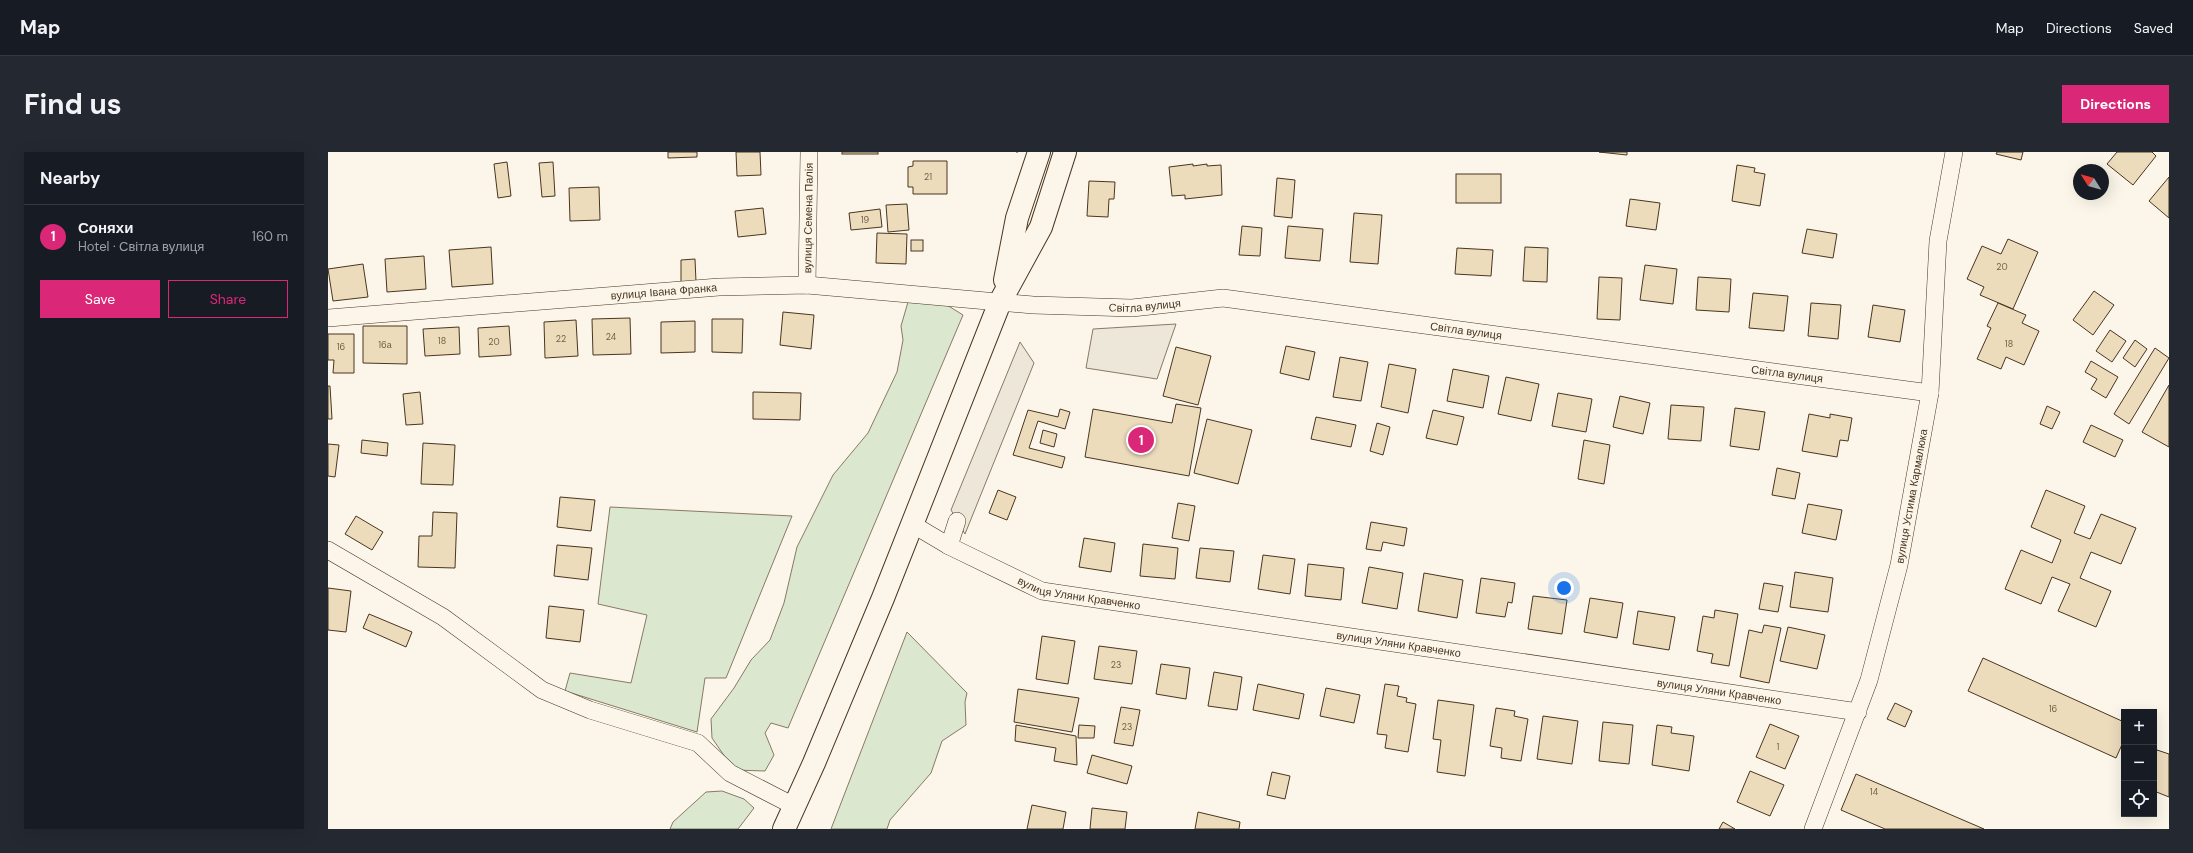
<!DOCTYPE html>
<meta charset="utf-8">
<style>
:root{--surface:#171b24;--page:#242831;--text:#f1f3f6;--muted:#9ea1a6;--line:#363941;--accent:#db2777}
body{margin:0;font-family:"DM Sans",sans-serif;background:var(--page);color:var(--text)}
.controls{position:absolute;right:12px;bottom:12px;display:grid;overflow:hidden;border-radius:0px;box-shadow:0 4px 16px #0002}
.controls button{width:36px;height:36px;display:grid;place-items:center;padding:0;border:0;border-bottom:1px solid var(--line);background:var(--surface);color:var(--text);font:20px sans-serif}
.compass{position:absolute;left:1745px;top:12px;width:36px;height:36px;border-radius:50%;background:var(--surface);box-shadow:0 4px 16px #0002;rotate:307deg}
.you{position:absolute;left:1236px;top:436px;width:14px;height:14px;margin:-10px;border:3px solid #fff;border-radius:50%;background:#1a73e8;box-shadow:0 0 0 6px #1a73e833}
.badge{display:grid;place-items:center;width:26px;height:26px;border-radius:50%;background:var(--accent);color:#fff;font-size:13px;font-weight:700}
.pin{position:absolute;translate:-50% -50%;border:2px solid #fff;box-shadow:0 1px 4px #0006}
.list{margin:0;padding:0;list-style:none}
h2{display:flex;justify-content:space-between;align-items:center;height:52px;margin:0;padding:0 16px;font-size:17px}
h2 small{font-size:13px;font-weight:400;color:var(--muted)}
.list li{display:grid;grid-template-columns:26px 1fr auto;gap:12px;align-items:center;box-sizing:border-box;height:64px;padding:0 16px;border-top:1px solid var(--line)}
.list b{display:block;font-size:15px;white-space:nowrap}
.list p{margin:0;font-size:13px;white-space:nowrap;color:var(--muted)}
.list em{font-size:13px;font-style:normal;color:var(--muted)}
.actions{display:flex;gap:8px;padding:12px 16px}
.actions a{flex:1;padding:9px 0;border:1px solid var(--accent);border-radius:0px;text-align:center;font-size:14px;color:var(--accent)}
.actions .main{background:var(--accent);color:#fff}
.icon{flex:none;width:22px;height:22px;fill:none;stroke:currentColor;stroke-width:2;stroke-linecap:round;stroke-linejoin:round}
.map{position:relative;flex:none;width:1841px;height:677px;overflow:hidden;border-radius:0px}
header{display:flex;align-items:center;gap:24px;box-sizing:border-box;height:56px;padding:0 20px;background:var(--surface);border-bottom:1px solid var(--line)}
header strong{font-size:19px}
nav{display:flex;gap:22px;margin-inline-start:auto;font-size:14px}
.intro{display:flex;align-items:center;justify-content:space-between;box-sizing:border-box;height:96px;padding:0 24px}
h1{margin:0;font-size:28px}
.button{padding:10px 18px;border-radius:0px;background:var(--accent);color:#fff;font-size:14px;font-weight:700}
main{display:flex;gap:24px;padding:0 24px}
aside{flex:1;background:var(--surface);border-radius:0px;box-shadow:0 4px 16px #0002}
.map>svg:first-child{display:block}
</style>
<header>
<strong>Map</strong>
<nav><a>Map</a><a>Directions</a><a>Saved</a></nav>
</header>
<div class="intro"><h1>Find us</h1><a class="button">Directions</a></div>
<main>
<aside>
<h2>Nearby<small></small></h2>
<ul class="list">
<li><span class="badge">1</span><div><b>Соняхи</b><p>Hotel · Світла вулиця</p></div><em>160 m</em></li>
</ul>
<div class="actions"><a class="main">Save</a><a>Share</a></div>
</aside>
<div class="map">
<svg width="1841" height="677" viewBox="0 0 1841 677">
<rect width="100%" height="100%" fill="#fbf6e9"/>
<g fill="#dce7d0" stroke="#887966">
<path d="M 598,140 L 635,163 L 460,576 L 443,571 L 437,581 L 446,603 L 437,619 L 406,618 L 384,586 L 383,567 L 406,536 L 423,508 L 442,488 L 456,451 L 469,395 L 505,323 L 540,281 L 569,220 L 575,188 L 573,174 L 580,150 Z"/>
<path d="M 282,355 L 464,364 L 398,526 L 377,526 L 369,580 L 237,539 L 242,521 L 303,531 L 319,463 L 270,452 Z"/>
<path d="M 579,480 L 639,541 L 637,550 L 638,573 L 614,589 L 603,621 L 562,668 L 559,677 L 503,677 Z"/>
<path d="M 394,639 L 416,647 L 426,656 L 410,677 L 342,677 L 345,670 L 378,640 Z"/>
</g>
<g fill="#ede7d9" stroke="#887966">
<path d="M 848,172 L 829,227 L 758,216 L 765,177 Z"/>
<path d="M 692,190 L 706,211 L 637,382 L 623,358 Z"/>
</g>
<g fill="#ecdcbc" stroke="#4a3520">
<path d="M 340,0 L 369,0 L 369,5 L 340,6 Z"/>
<path d="M 408,0 L 432,0 L 433,23 L 409,24 Z"/>
<rect x="514" y="0" width="36" height="2"/>
<path d="M 1271,0 L 1299,0 L 1299,3 Z"/>
<path d="M 1669,0 L 1695,0 L 1693,8 L 1668,2 Z"/>
<path d="M 1789,0 L 1824,0 L 1828,4 L 1805,33 L 1779,12 Z"/>
<path d="M 585,9 L 619,9 L 619,42 L 585,42 L 585,35 L 580,35 L 580,15 L 585,14 Z"/>
<path d="M 179,10 L 183,44 L 170,46 L 166,12 Z"/>
<path d="M 225,10 L 227,44 L 214,45 L 211,11 Z"/>
<path d="M 865,12 L 865,14 L 879,12 L 879,14 L 893,13 L 894,43 L 857,47 L 857,43 L 844,44 L 841,15 Z"/>
<path d="M 1409,13 L 1427,16 L 1426,20 L 1437,22 L 1432,54 L 1404,49 Z"/>
<rect x="1128" y="22" width="45" height="29"/>
<path d="M 1841,25 L 1841,66 L 1821,49 Z"/>
<path d="M 949,26 L 967,28 L 964,66 L 946,64 Z"/>
<path d="M 761,29 L 787,30 L 786,47 L 781,47 L 780,65 L 759,64 Z"/>
<path d="M 271,35 L 272,68 L 242,69 L 241,36 Z"/>
<path d="M 1302,47 L 1332,51 L 1328,78 L 1298,74 Z"/>
<path d="M 579,52 L 581,78 L 560,80 L 558,53 Z"/>
<path d="M 435,56 L 438,82 L 410,85 L 407,59 Z"/>
<path d="M 552,57 L 554,75 L 523,78 L 521,61 Z"/>
<path d="M 1026,61 L 1054,63 L 1050,112 L 1022,110 Z"/>
<path d="M 914,74 L 934,76 L 932,104 L 911,103 Z"/>
<path d="M 960,74 L 995,77 L 992,109 L 957,106 Z"/>
<path d="M 1479,77 L 1509,82 L 1505,106 L 1474,101 Z"/>
<path d="M 549,81 L 579,82 L 578,112 L 548,111 Z"/>
<path d="M 1680,87 L 1710,100 L 1685,157 L 1652,143 L 1656,135 L 1639,127 L 1654,94 L 1673,102 Z"/>
<rect x="583" y="88" width="12" height="11"/>
<path d="M 163,95 L 165,132 L 124,135 L 121,98 Z"/>
<path d="M 1197,95 L 1220,96 L 1219,130 L 1195,129 Z"/>
<path d="M 1129,96 L 1165,98 L 1163,124 L 1127,122 Z"/>
<path d="M 96,104 L 98,137 L 59,140 L 57,107 Z"/>
<path d="M 367,107 L 368,130 L 353,131 L 353,108 Z"/>
<path d="M 35,112 L 40,145 L 5,149 L 0,117 Z"/>
<path d="M 1317,113 L 1349,117 L 1345,152 L 1312,148 Z"/>
<path d="M 1271,125 L 1294,126 L 1292,168 L 1269,167 Z"/>
<path d="M 1370,125 L 1403,127 L 1401,160 L 1368,158 Z"/>
<path d="M 1766,139 L 1786,153 L 1765,183 L 1745,168 Z"/>
<path d="M 1425,141 L 1460,144 L 1456,179 L 1421,176 Z"/>
<path d="M 1483,151 L 1513,153 L 1510,187 L 1480,184 Z"/>
<path d="M 1670,151 L 1698,163 L 1694,171 L 1711,179 L 1696,213 L 1678,205 L 1673,217 L 1649,207 L 1663,176 L 1659,174 Z"/>
<path d="M 1545,153 L 1577,158 L 1572,190 L 1540,185 Z"/>
<path d="M 455,160 L 486,163 L 483,197 L 452,193 Z"/>
<path d="M 302,166 L 303,202 L 265,203 L 264,167 Z"/>
<path d="M 384,167 L 415,167 L 414,201 L 384,200 Z"/>
<path d="M 248,168 L 250,204 L 217,206 L 216,170 Z"/>
<path d="M 367,169 L 367,200 L 333,201 L 333,170 Z"/>
<path d="M 35,174 L 79,174 L 79,212 L 35,211 Z"/>
<path d="M 181,174 L 183,203 L 151,205 L 150,176 Z"/>
<path d="M 131,175 L 132,202 L 97,204 L 95,177 Z"/>
<path d="M 1782,178 L 1798,189 L 1784,210 L 1768,199 Z"/>
<path d="M 0,182 L 26,182 L 26,221 L 5,221 L 6,208 L 0,208 Z"/>
<path d="M 1807,188 L 1819,197 L 1807,215 L 1795,206 Z"/>
<path d="M 958,194 L 987,200 L 981,228 L 952,221 Z"/>
<path d="M 848,195 L 883,204 L 870,253 L 835,244 Z"/>
<path d="M 1827,196 L 1841,206 L 1801,272 L 1786,262 Z"/>
<path d="M 1012,205 L 1040,210 L 1033,249 L 1005,245 Z"/>
<path d="M 1763,209 L 1790,225 L 1778,246 L 1763,237 L 1769,227 L 1757,220 Z"/>
<path d="M 1061,212 L 1088,217 L 1080,261 L 1053,255 Z"/>
<path d="M 1125,217 L 1161,224 L 1155,256 L 1119,249 Z"/>
<path d="M 1178,225 L 1211,232 L 1203,269 L 1170,262 Z"/>
<path d="M 1841,233 L 1841,295 L 1814,280 Z"/>
<path d="M 0,234 L 2,234 L 4,267 L 0,267 Z"/>
<path d="M 92,240 L 95,272 L 78,273 L 75,242 Z"/>
<path d="M 425,240 L 473,241 L 472,268 L 425,267 Z"/>
<path d="M 1230,241 L 1264,247 L 1258,280 L 1224,274 Z"/>
<path d="M 1292,244 L 1322,251 L 1315,282 L 1285,275 Z"/>
<path d="M 848,252 L 873,256 L 861,324 L 757,305 L 765,257 L 844,271 Z"/>
<path d="M 1343,253 L 1376,255 L 1373,289 L 1340,287 Z"/>
<path d="M 1719,254 L 1732,260 L 1724,277 L 1712,272 Z"/>
<path d="M 1407,256 L 1437,260 L 1431,298 L 1402,294 Z"/>
<path d="M 732,257 L 742,260 L 737,277 L 710,269 L 701,296 L 737,305 L 734,316 L 685,303 L 700,258 L 730,265 Z"/>
<path d="M 1105,258 L 1136,265 L 1129,293 L 1098,286 Z"/>
<path d="M 1481,262 L 1502,266 L 1502,262 L 1524,266 L 1520,289 L 1512,288 L 1509,305 L 1474,299 Z"/>
<path d="M 988,265 L 1028,273 L 1023,295 L 983,287 Z"/>
<path d="M 879,267 L 924,278 L 910,332 L 866,321 Z"/>
<path d="M 1049,271 L 1062,275 L 1055,303 L 1042,299 Z"/>
<path d="M 1763,273 L 1795,288 L 1787,305 L 1755,290 Z"/>
<path d="M 715,278 L 729,282 L 726,295 L 712,291 Z"/>
<path d="M 34,288 L 60,291 L 59,304 L 33,301 Z"/>
<path d="M 1256,288 L 1282,293 L 1276,332 L 1250,327 Z"/>
<path d="M 95,291 L 127,293 L 125,333 L 93,332 Z"/>
<path d="M 0,292 L 11,293 L 7,325 L 0,324 Z"/>
<path d="M 1449,316 L 1472,321 L 1467,347 L 1444,343 Z"/>
<path d="M 670,338 L 688,345 L 679,368 L 661,361 Z"/>
<path d="M 1718,338 L 1757,354 L 1746,381 L 1762,387 L 1773,362 L 1808,376 L 1793,412 L 1763,400 L 1752,426 L 1783,439 L 1768,475 L 1730,459 L 1742,432 L 1724,425 L 1713,452 L 1677,437 L 1693,398 L 1724,411 L 1733,388 L 1703,375 Z"/>
<path d="M 232,345 L 267,348 L 263,379 L 229,375 Z"/>
<path d="M 850,351 L 867,354 L 861,389 L 844,386 Z"/>
<path d="M 1480,352 L 1514,358 L 1508,388 L 1474,381 Z"/>
<path d="M 105,360 L 129,361 L 127,416 L 90,415 L 91,384 L 104,384 Z"/>
<path d="M 28,364 L 55,380 L 44,398 L 17,382 Z"/>
<path d="M 1043,370 L 1079,376 L 1076,394 L 1055,390 L 1053,399 L 1038,397 Z"/>
<path d="M 756,386 L 787,391 L 783,420 L 751,415 Z"/>
<path d="M 815,392 L 850,396 L 847,427 L 812,424 Z"/>
<path d="M 229,393 L 264,396 L 260,428 L 226,424 Z"/>
<path d="M 872,396 L 906,399 L 902,430 L 868,426 Z"/>
<path d="M 935,403 L 967,407 L 962,442 L 930,437 Z"/>
<path d="M 980,412 L 1016,416 L 1013,448 L 977,444 Z"/>
<path d="M 1041,415 L 1075,421 L 1069,457 L 1034,451 Z"/>
<path d="M 1467,420 L 1505,426 L 1500,460 L 1462,455 Z"/>
<path d="M 1096,421 L 1135,428 L 1129,466 L 1090,459 Z"/>
<path d="M 1153,426 L 1187,431 L 1184,451 L 1180,450 L 1177,465 L 1148,461 Z"/>
<path d="M 1436,431 L 1455,434 L 1450,460 L 1431,457 Z"/>
<path d="M 0,436 L 23,439 L 18,480 L 0,478 Z"/>
<path d="M 1205,444 L 1239,448 L 1234,482 L 1200,477 Z"/>
<path d="M 1262,446 L 1295,451 L 1289,486 L 1256,480 Z"/>
<path d="M 221,454 L 256,458 L 252,490 L 218,486 Z"/>
<path d="M 1387,458 L 1410,462 L 1401,514 L 1383,511 L 1385,502 L 1369,499 L 1375,464 L 1386,466 Z"/>
<path d="M 1310,459 L 1347,465 L 1341,498 L 1305,492 Z"/>
<path d="M 41,462 L 84,480 L 78,495 L 35,476 Z"/>
<path d="M 1436,473 L 1453,476 L 1441,531 L 1412,525 L 1421,478 L 1434,481 Z"/>
<path d="M 1460,475 L 1497,483 L 1489,517 L 1452,509 Z"/>
<path d="M 714,484 L 747,489 L 740,532 L 708,527 Z"/>
<path d="M 771,494 L 809,499 L 804,532 L 766,527 Z"/>
<path d="M 1655,506 L 1796,570 L 1796,588 L 1788,606 L 1640,539 Z"/>
<path d="M 833,512 L 862,516 L 858,547 L 828,542 Z"/>
<path d="M 886,520 L 914,525 L 909,558 L 880,554 Z"/>
<path d="M 930,532 L 976,542 L 971,567 L 925,558 Z"/>
<path d="M 1057,532 L 1071,534 L 1069,544 L 1079,546 L 1078,550 L 1088,552 L 1080,600 L 1057,596 L 1059,583 L 1049,582 Z"/>
<path d="M 998,536 L 1032,543 L 1026,571 L 992,564 Z"/>
<path d="M 690,537 L 751,546 L 744,580 L 686,570 Z"/>
<path d="M 1110,548 L 1146,553 L 1137,624 L 1109,620 L 1113,588 L 1105,587 Z"/>
<path d="M 1567,551 L 1584,559 L 1577,575 L 1559,567 Z"/>
<path d="M 793,555 L 812,558 L 805,594 L 786,591 Z"/>
<path d="M 1168,556 L 1187,559 L 1186,564 L 1200,567 L 1193,609 L 1173,606 L 1174,596 L 1162,594 Z"/>
<path d="M 1215,564 L 1250,569 L 1244,612 L 1209,607 Z"/>
<path d="M 1275,570 L 1305,573 L 1301,612 L 1271,609 Z"/>
<path d="M 1442,572 L 1471,584 L 1457,617 L 1428,605 Z"/>
<path d="M 688,573 L 748,584 L 749,613 L 726,609 L 728,596 L 687,589 Z"/>
<path d="M 751,573 L 767,574 L 766,586 L 750,586 Z"/>
<path d="M 1329,573 L 1344,575 L 1343,581 L 1366,584 L 1361,619 L 1324,613 Z"/>
<path d="M 1829,598 L 1841,602 L 1841,645 L 1826,639 L 1826,605 Z"/>
<path d="M 764,603 L 804,614 L 799,632 L 759,621 Z"/>
<path d="M 1422,619 L 1456,633 L 1442,664 L 1409,650 Z"/>
<path d="M 944,620 L 962,624 L 957,647 L 939,643 Z"/>
<path d="M 1528,622 L 1656,677 L 1557,677 L 1513,658 Z"/>
<path d="M 704,653 L 738,660 L 735,677 L 699,677 Z"/>
<path d="M 764,656 L 799,660 L 797,677 L 762,677 Z"/>
<path d="M 870,660 L 912,670 L 911,677 L 867,677 Z"/>
<path d="M 1395,670 L 1407,677 L 1391,677 Z"/>
</g>
<g fill="none" stroke-linecap="round" stroke-linejoin="round">
<defs>
<g id="street">
<path id="s1" d="M 479,133 L 481,0"/>
<path id="s2" d="M 0,166 L 391,135 L 479,133 L 705,153 L 804,156 L 895,146 L 1602,241"/>
<path id="s3" d="M 584,372 L 621,394 L 714,439 L 1530,560"/>
<path d="M 621,394 L 629,369"/>
<path d="M 0,398 L 115,465 L 214,538 L 262,558 L 370,591 L 402,621 L 466,654"/>
<path id="s4" d="M 1485,677 L 1541,528 L 1571,413 L 1602,241 L 1610,89 L 1626,0"/>
</g>
<g id="highway">
<path d="M 677,128 L 689,66 L 711,0"/>
<path d="M 456,677 L 486,611 L 555,446 L 672,150 L 713,75 L 737,0"/>
</g>
</defs>
<use href="#street" stroke="#4a3520" stroke-width="18"/>
<use href="#highway" stroke="#4a3520" stroke-width="24"/>
<use href="#street" stroke="#fbf6e9" stroke-width="17"/>
<use href="#highway" stroke="#fbf6e9" stroke-width="22"/>
<path stroke="#4a3520" stroke-width="1" stroke-dasharray="5 2" stroke-linecap="butt" d="M 689,1 L 689,0"/>
</g>
<g text-anchor="middle" stroke-width="3" stroke-linejoin="round" paint-order="stroke">
<g font-size="9" fill="#725f47">
<text x="600" y="28">21</text>
<text x="537" y="71">19</text>
<text x="1674" y="118">20</text>
<text x="283" y="188">24</text>
<text x="233" y="190">22</text>
<text x="114" y="192">18</text>
<text x="166" y="193">20</text>
<text x="1681" y="195">18</text>
<text x="57" y="196">16а</text>
<text x="13" y="198">16</text>
<text x="788" y="516">23</text>
<text x="1725" y="560">16</text>
<text x="799" y="578">23</text>
<text x="1450" y="598">1</text>
<text x="1546" y="643">14</text>
</g>
<g font-size="11" fill="#4a3520" stroke="#fbf6e9">
<text dy="4" stroke="none"><textPath href="#s1" startOffset="67">вулиця Семена Палія</textPath></text>
<text dy="4" stroke="none"><textPath href="#s2" startOffset="337">вулиця Івана Франка</textPath></text>
<text dy="4" stroke="none"><textPath href="#s2" startOffset="819">Світла вулиця</textPath></text>
<text dy="4" stroke="none"><textPath href="#s2" startOffset="1143">Світла вулиця</textPath></text>
<text dy="4" stroke="none"><textPath href="#s2" startOffset="1467">Світла вулиця</textPath></text>
<text dy="4" stroke="none"><textPath href="#s4" startOffset="348">вулиця Устима Кармалюка</textPath></text>
<text dy="4" stroke="none"><textPath href="#s3" startOffset="183">вулиця Уляни Кравченко</textPath></text>
<text dy="4" stroke="none"><textPath href="#s3" startOffset="507">вулиця Уляни Кравченко</textPath></text>
<text dy="4" stroke="none"><textPath href="#s3" startOffset="831">вулиця Уляни Кравченко</textPath></text>
</g>
</g>
</svg>
<div class="controls">
<button>+</button>
<button>−</button>
<button><svg class="icon" aria-label="locate" viewBox="0 0 24 24"><circle cx="12" cy="12" r="6"/><path d="M12 2v4M12 18v4M2 12h4M18 12h4"/></svg></button>
</div>
<svg class="compass" viewBox="-18 -18 36 36"><path d="M0-13l5 13h-10z" fill="#e53935"/><path d="M0 13l5-13h-10z" fill="#9ea1a6"/></svg>
<div class="you"></div>
<div class="pin badge" style="left:813px;top:288px">1</div>
</div>
</main>
